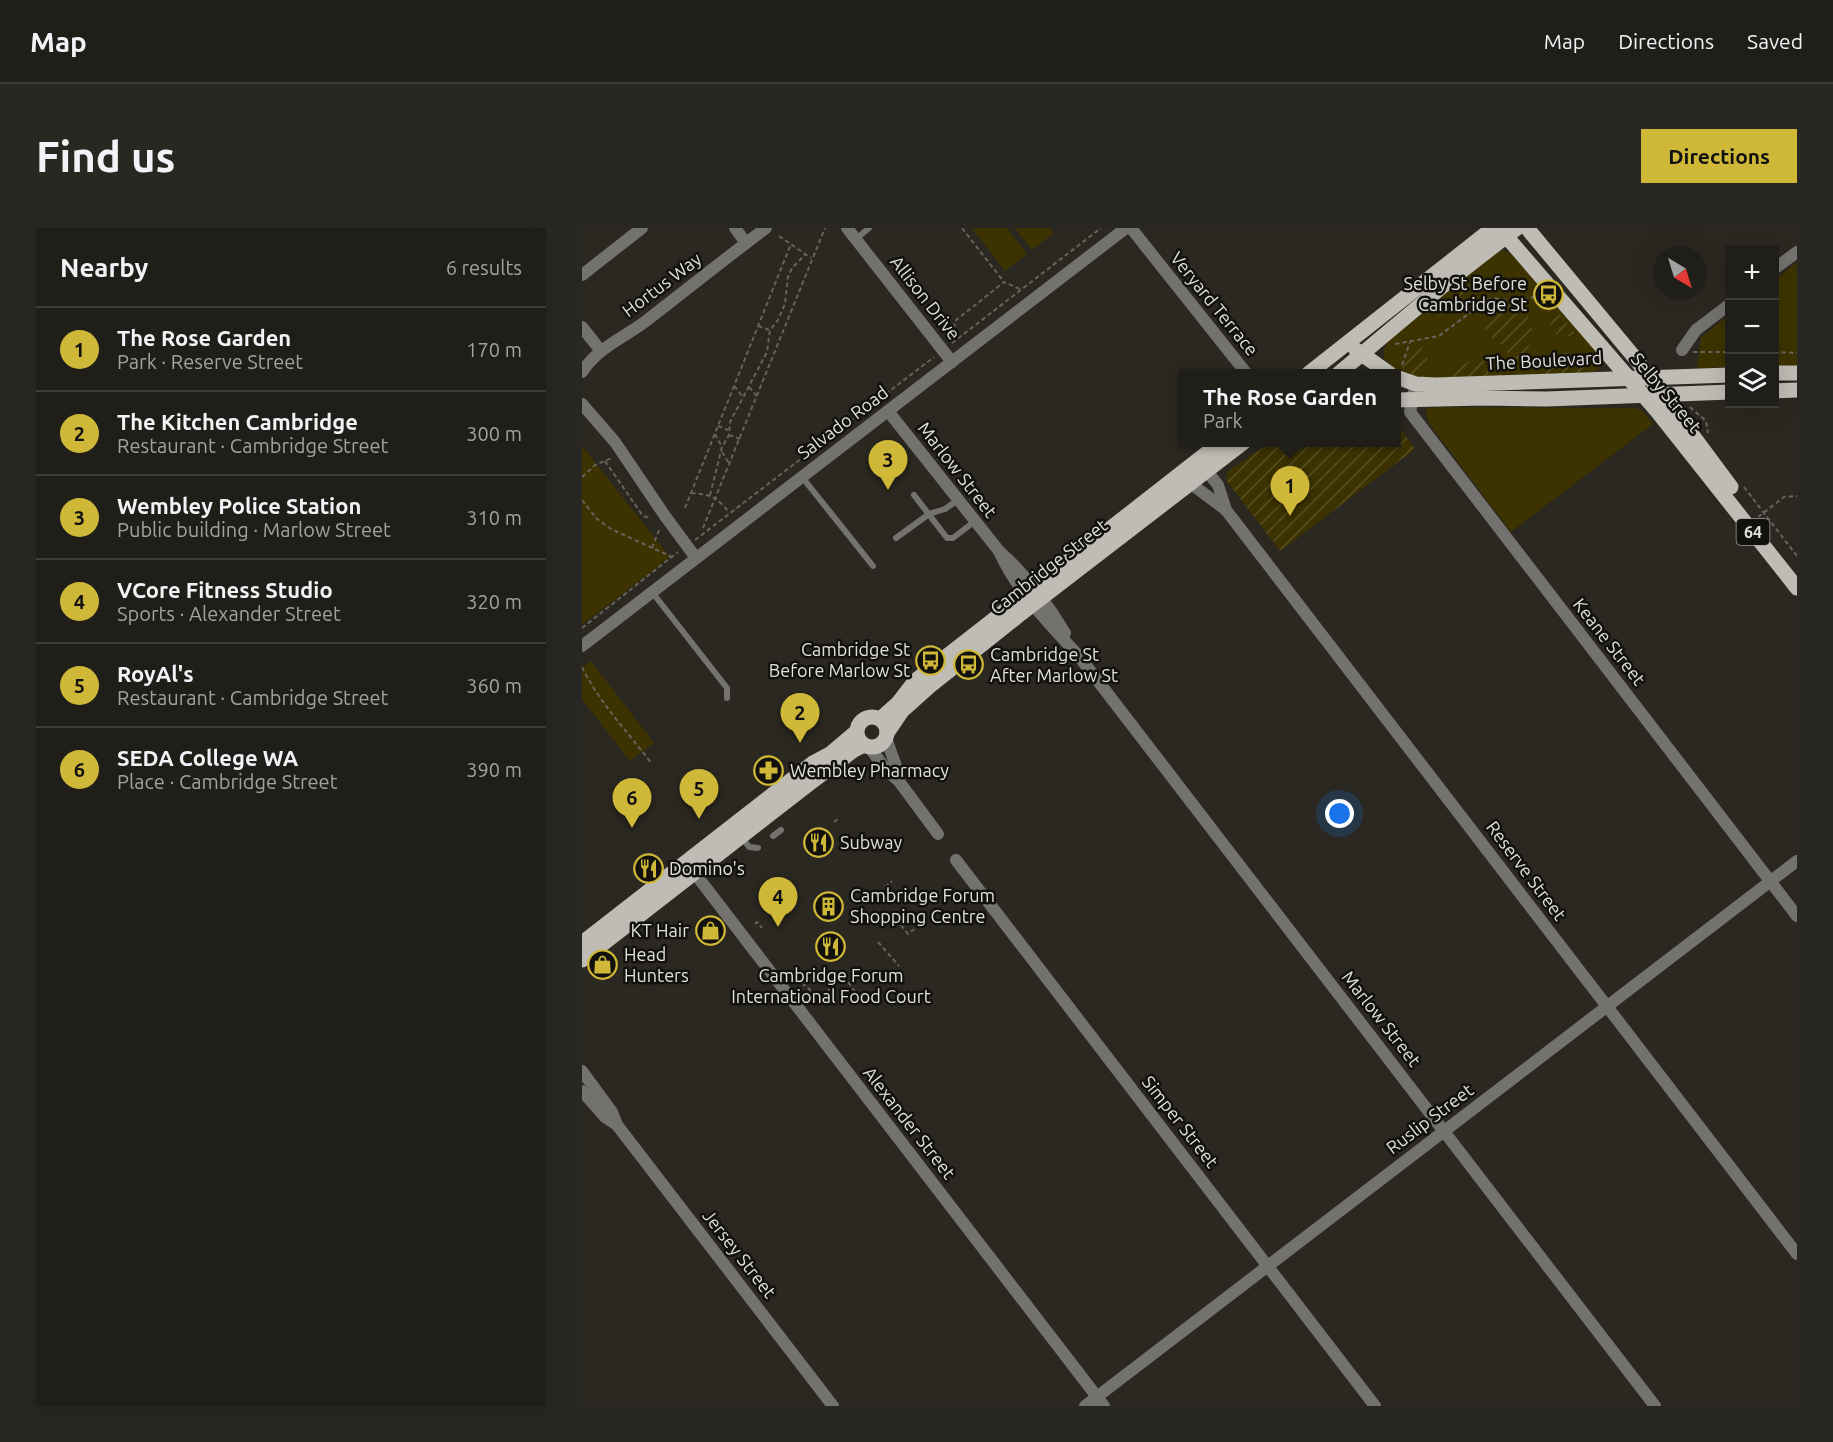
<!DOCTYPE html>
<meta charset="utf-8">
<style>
:root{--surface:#201e18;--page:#282721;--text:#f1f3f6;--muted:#a2a2a2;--line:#3d3c37;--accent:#cfb837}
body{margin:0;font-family:Ubuntu,sans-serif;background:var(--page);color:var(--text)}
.controls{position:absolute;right:18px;top:18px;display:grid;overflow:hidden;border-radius:0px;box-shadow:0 6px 24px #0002}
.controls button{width:54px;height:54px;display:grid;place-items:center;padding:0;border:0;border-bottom:2px solid var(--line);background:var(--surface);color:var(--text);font:30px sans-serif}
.compass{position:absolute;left:1071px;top:18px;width:54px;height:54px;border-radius:50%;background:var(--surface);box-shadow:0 6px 24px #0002;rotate:142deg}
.you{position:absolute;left:758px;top:586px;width:21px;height:21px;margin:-15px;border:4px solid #fff;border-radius:50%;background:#1a73e8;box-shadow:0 0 0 9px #1a73e833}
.badge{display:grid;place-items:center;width:39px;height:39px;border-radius:50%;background:var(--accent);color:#111;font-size:20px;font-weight:700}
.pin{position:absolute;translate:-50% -50px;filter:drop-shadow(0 2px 3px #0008)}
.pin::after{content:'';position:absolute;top:32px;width:21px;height:18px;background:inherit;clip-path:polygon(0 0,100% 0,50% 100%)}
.popup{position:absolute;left:597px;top:141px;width:222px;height:78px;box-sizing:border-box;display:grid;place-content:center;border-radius:0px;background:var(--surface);filter:drop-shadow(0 2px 4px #0005);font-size:20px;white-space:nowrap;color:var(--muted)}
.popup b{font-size:22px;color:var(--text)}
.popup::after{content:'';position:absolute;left:50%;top:100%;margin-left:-12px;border:12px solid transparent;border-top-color:var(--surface)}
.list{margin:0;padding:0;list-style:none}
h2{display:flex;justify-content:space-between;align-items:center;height:78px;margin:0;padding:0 24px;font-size:26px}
h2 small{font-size:20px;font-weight:400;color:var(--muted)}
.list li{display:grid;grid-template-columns:39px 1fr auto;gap:18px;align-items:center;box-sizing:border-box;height:84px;padding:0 24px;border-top:2px solid var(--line)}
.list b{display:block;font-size:22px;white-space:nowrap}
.list p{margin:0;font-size:20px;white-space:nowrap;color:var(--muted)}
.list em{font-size:20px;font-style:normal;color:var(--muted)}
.icon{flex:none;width:33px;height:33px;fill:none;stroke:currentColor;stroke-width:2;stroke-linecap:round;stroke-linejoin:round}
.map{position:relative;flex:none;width:1215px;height:1178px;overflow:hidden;border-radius:0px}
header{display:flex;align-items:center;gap:36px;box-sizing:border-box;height:84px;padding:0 30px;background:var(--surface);border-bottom:2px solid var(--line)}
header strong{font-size:28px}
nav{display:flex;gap:33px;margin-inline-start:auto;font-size:21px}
.intro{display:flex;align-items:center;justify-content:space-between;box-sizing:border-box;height:144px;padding:0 36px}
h1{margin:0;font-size:42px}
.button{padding:15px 27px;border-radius:0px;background:var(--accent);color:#111;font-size:21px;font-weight:700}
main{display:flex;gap:36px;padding:0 36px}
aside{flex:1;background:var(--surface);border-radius:0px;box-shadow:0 6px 24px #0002}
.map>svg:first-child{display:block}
</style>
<header>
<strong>Map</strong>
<nav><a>Map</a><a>Directions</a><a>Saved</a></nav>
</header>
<div class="intro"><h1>Find us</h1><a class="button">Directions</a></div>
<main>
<aside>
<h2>Nearby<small>6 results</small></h2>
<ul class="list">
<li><span class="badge">1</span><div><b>The Rose Garden</b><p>Park · Reserve Street</p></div><em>170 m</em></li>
<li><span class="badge">2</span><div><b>The Kitchen Cambridge</b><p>Restaurant · Cambridge Street</p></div><em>300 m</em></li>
<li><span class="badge">3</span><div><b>Wembley Police Station</b><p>Public building · Marlow Street</p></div><em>310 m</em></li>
<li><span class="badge">4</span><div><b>VCore Fitness Studio</b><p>Sports · Alexander Street</p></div><em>320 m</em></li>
<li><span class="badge">5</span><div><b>RoyAl's</b><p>Restaurant · Cambridge Street</p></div><em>360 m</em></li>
<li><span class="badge">6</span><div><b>SEDA College WA</b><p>Place · Cambridge Street</p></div><em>390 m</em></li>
</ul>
</aside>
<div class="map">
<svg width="1215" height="1178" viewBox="0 0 1215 1178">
<defs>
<pattern id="garden-furrows" width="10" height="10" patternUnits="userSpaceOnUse" patternTransform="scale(1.5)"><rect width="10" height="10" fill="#3d3300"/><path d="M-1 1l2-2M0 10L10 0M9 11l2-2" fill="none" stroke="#595025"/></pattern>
</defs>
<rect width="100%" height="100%" fill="#2a2820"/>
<g fill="#3d3300">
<path d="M 390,0 L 425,0 L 445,26 L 423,43 Z"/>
<path d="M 433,0 L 468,0 L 472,5 L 450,22 Z"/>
<path d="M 916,23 L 922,23 L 933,27 L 1022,132 L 1020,138 L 1013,144 L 861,153 L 821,145 L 812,140 L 802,130 L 802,122 L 806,112 Z"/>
<path d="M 1215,34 L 1215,139 L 1193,139 L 1193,52 Z"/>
<path d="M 1147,87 L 1147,139 L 1115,140 L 1119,109 Z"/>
<path d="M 854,179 L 1053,180 L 1061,183 L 1071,196 L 929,304 L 847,195 L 843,181 Z"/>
<path d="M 0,218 L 88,329 L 0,397 Z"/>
<path d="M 9,433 L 72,515 L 48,533 L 0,471 L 0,440 Z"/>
</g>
<g fill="url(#garden-furrows)">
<path d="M 886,50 L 894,78 L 888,83 L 873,78 L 855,89 L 842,86 Z"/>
<path d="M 912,72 L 942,75 L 950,101 L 944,136 L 936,141 L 930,139 L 924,120 L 908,109 L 902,98 L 905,74 Z"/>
<path d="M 966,82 L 978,87 L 997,110 L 975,107 L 970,101 Z"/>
<path d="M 838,114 L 846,131 L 841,151 L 821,145 L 820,141 L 829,118 Z"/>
<path d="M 977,125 L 1010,125 L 1015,134 L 1005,145 L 962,147 L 968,132 Z"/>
<path d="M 902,130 L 910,134 L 921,150 L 861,153 C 868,134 884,135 902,130 Z"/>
<path d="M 815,196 L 833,221 L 698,323 L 644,252 L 646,243 L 688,215 L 814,214 Z"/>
</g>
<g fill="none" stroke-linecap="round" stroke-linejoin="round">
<g stroke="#65635c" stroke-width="2" stroke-dasharray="4.5 3" stroke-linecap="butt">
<path d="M 380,0 L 422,54"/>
<path d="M 197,8 L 229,30"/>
<path d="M 176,98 L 187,102"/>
<path d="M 370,115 L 519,0"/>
<path d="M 370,115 L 373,93 L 422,54 L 438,61"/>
<path d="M 813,116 L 857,108 L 905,72 L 912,70 L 936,74 L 957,67"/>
<path d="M 1111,124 L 1148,124"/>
<path d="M 1192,124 L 1215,125"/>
<path d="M 820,137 L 828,114"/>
<path d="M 152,158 L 161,169"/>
<path d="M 167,159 L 175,168"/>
<path d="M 1108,179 L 1124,193 L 1126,205"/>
<path d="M 136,198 L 146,202"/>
<path d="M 133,206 L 140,219"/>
<path d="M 147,207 L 158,211"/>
<path d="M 140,224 L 148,237"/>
<path d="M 23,233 L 61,288 L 69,290"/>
<path d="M 0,249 L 13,237 L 30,230"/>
<path d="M 1162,259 L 1215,328"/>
<path d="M 109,265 C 130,267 133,268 147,284"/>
<path d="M 128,267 L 140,219 L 147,207 L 148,194 L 185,124 L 188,102 L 196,92 L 203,76 L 206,49 L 210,40 L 224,26"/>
<path d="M 0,272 L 15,291 L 29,301 L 90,329"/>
<path d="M 103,280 L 209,16"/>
<path d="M 1176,289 L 1202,269 L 1215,268"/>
<path d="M 121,300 L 243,0"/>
<path d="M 113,312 L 352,129"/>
<path d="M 70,320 L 77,302"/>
<path d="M 0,400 L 96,324"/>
<path d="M 0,439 C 19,477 45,503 70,536"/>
<path d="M 252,594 L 256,591"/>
<path d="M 303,659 L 310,653"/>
<path d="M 194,680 L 197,683"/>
<path d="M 173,696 L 175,694 L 180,700"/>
<path d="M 319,697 L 326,706 L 341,694"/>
<path d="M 296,714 L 317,738"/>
<path d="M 266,754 L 277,769"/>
<path d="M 221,758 L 223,756 L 231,766 L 232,765"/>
<path d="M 235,776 L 251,764 L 249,761 L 237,768"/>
</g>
<g stroke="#73726e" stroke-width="6">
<path d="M 274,11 L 287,0"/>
<path d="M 220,249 L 291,338"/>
<path d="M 332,267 L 365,310 L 371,310 L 393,293"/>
<path d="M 314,310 L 347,286 L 363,281 L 376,272"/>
<path d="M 70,364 L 145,460 L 145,470"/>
<path d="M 159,608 L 167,619 L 176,620"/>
<path d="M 191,608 L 199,602"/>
</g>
<g stroke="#73726e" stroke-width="12">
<path d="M 153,0 L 164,15"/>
<path d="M 265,0 L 370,134"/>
<path d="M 549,0 L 665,146"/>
<path d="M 1192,41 L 1215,24"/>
<path d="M 0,47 L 60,0"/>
<path d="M 0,99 L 19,123"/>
<path d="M 1100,122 L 1114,102 L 1148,76"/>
<path d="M 0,144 C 15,120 43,109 64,93 C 104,62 144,30 184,0"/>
<path d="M 832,164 L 828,184 L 1215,688"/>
<path d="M 0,176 L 33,214 L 83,288 L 114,330"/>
<path d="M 306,183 L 417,323 C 443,346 465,375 483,405"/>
<path d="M 619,236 L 636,257 L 644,282"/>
<path d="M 608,255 L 644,282 L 1215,1026"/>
<path d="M 417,323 C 435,363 466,395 496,427 L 1073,1178"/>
<path d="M 0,418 L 544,0"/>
<path d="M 304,510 L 315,541 L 316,552"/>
<path d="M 287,519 L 307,545 L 316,552 L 356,606"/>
<path d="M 374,632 L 793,1178"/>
<path d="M 108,639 L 522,1178"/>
<path d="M 0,843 L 30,884 L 35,897 L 251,1178"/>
<path d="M 0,863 L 23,889 L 35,897"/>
<path d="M 503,1178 L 1215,633"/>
</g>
<g stroke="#bebcb4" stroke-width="15">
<path d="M 917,0 L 1075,183 L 1215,360"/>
<path d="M 945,0 L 1053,130 L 1149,259"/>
<path d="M 774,122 L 808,146"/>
<path d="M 1192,145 L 1215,145"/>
<path d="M 726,146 L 911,0"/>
<path d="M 756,146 L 868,52 L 935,0"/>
<path d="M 814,149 L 834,156 L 853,157 L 1148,147"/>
<path d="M 1192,163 L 1215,162"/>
<path d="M 814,172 L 902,170 L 965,171 L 1148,164"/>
<circle cx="290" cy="504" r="15"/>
<path d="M 298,491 L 316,475 L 333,453 L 639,214"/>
<path d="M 305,505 L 320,483 L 348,458 L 436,388 L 662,214"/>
<path d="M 0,715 L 231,535 L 248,526 L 274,504"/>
<path d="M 0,732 L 228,555 L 272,522 L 282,517"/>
</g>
</g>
<defs>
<symbol id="bus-ring" viewBox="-11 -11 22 22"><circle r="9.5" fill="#12110e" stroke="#cfb837" stroke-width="1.5"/><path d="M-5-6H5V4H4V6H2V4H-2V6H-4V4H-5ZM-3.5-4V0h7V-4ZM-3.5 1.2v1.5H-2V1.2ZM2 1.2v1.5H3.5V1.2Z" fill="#cfb837"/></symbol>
<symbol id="pharmacy-ring" viewBox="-11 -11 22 22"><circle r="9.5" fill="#12110e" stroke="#cfb837" stroke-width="1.5"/><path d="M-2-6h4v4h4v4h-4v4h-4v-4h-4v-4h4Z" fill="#cfb837"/></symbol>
<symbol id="restaurant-ring" viewBox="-11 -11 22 22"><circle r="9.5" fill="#12110e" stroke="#cfb837" stroke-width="1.5"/><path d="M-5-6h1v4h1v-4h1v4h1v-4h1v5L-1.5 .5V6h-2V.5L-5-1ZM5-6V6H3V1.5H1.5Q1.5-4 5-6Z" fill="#cfb837"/></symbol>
<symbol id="building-ring" viewBox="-11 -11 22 22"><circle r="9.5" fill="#12110e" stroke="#cfb837" stroke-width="1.5"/><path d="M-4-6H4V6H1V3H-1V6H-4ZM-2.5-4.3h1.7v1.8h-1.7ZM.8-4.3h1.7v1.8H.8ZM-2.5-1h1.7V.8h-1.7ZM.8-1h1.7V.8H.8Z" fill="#cfb837"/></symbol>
<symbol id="shop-ring" viewBox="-11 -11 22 22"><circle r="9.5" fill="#12110e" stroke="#cfb837" stroke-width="1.5"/><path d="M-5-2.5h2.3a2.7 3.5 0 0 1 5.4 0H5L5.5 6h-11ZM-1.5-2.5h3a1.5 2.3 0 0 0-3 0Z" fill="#cfb837"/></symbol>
</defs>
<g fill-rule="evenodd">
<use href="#bus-ring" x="950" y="50" width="33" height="33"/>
<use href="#bus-ring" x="332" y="416" width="33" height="33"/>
<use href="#bus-ring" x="370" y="420" width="33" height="33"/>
<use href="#pharmacy-ring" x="170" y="526" width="33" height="33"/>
<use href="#restaurant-ring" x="220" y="598" width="33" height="33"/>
<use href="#restaurant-ring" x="50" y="624" width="33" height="33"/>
<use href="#building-ring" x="230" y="662" width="33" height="33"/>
<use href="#shop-ring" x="112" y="686" width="33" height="33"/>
<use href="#restaurant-ring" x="232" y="702" width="33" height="33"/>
<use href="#shop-ring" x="4" y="720" width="33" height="33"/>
</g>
<g text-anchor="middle" stroke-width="5" stroke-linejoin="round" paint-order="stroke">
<rect fill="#12110e" stroke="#a3a29e" stroke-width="1.5" x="1154.5" y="291" width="33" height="26" rx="4.5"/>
<g font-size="16" font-weight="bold" fill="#e1e0db">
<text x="1171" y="310">64</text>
</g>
<g font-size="18" fill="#e1e0db" stroke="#12110e" text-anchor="start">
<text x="945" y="62" text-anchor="end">Selby St Before<tspan x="945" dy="21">Cambridge St</tspan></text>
<text x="328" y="428" text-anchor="end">Cambridge St<tspan x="328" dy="21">Before Marlow St</tspan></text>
<text x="408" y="433">Cambridge St<tspan x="408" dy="21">After Marlow St</tspan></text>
<text x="208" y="549">Wembley Pharmacy</text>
<text x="258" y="621">Subway</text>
<text x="87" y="647">Domino's</text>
<text x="268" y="674">Cambridge Forum<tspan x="268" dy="21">Shopping Centre</tspan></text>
<text x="107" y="709" text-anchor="end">KT Hair</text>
<text x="42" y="733">Head<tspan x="42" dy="21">Hunters</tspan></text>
<text x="249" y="754" text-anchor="middle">Cambridge Forum<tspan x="249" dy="21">International Food Court</tspan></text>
</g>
<g font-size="18" fill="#e1e0db" stroke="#12110e">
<text transform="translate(80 57) rotate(-37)" y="6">Hortus Way</text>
<text transform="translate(343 70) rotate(52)" y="6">Allison Drive</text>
<text transform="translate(632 76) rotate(51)" y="6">Veryard Terrace</text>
<text transform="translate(962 133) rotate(-3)" y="6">The Boulevard</text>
<text transform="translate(1084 165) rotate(50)" y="6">Selby Street</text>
<text transform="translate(261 195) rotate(-37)" y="6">Salvado Road</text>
<text transform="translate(375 242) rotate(52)" y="6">Marlow Street</text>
<text transform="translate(467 339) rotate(-38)" y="6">Cambridge Street</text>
<text transform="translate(1027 414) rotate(52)" y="6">Keane Street</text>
<text transform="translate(944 643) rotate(53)" y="6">Reserve Street</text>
<text transform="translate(799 791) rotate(52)" y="6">Marlow Street</text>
<text transform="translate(848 891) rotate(-37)" y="6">Ruslip Street</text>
<text transform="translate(598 894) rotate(52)" y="6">Simper Street</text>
<text transform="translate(327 895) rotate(52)" y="6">Alexander Street</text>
<text transform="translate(157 1026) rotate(52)" y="6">Jersey Street</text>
</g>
</g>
</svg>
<div class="controls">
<button>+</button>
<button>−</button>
<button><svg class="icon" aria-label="layers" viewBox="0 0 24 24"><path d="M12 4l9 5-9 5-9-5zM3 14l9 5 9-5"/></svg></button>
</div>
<svg class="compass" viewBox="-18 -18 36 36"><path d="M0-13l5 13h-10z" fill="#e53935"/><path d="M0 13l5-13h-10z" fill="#a2a2a2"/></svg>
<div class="you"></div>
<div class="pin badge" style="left:708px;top:288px">1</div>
<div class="popup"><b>The Rose Garden</b>Park</div>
<div class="pin badge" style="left:218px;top:515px">2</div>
<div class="pin badge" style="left:306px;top:262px">3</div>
<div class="pin badge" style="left:196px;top:699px">4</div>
<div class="pin badge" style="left:117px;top:591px">5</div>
<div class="pin badge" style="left:50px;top:600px">6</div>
</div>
</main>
